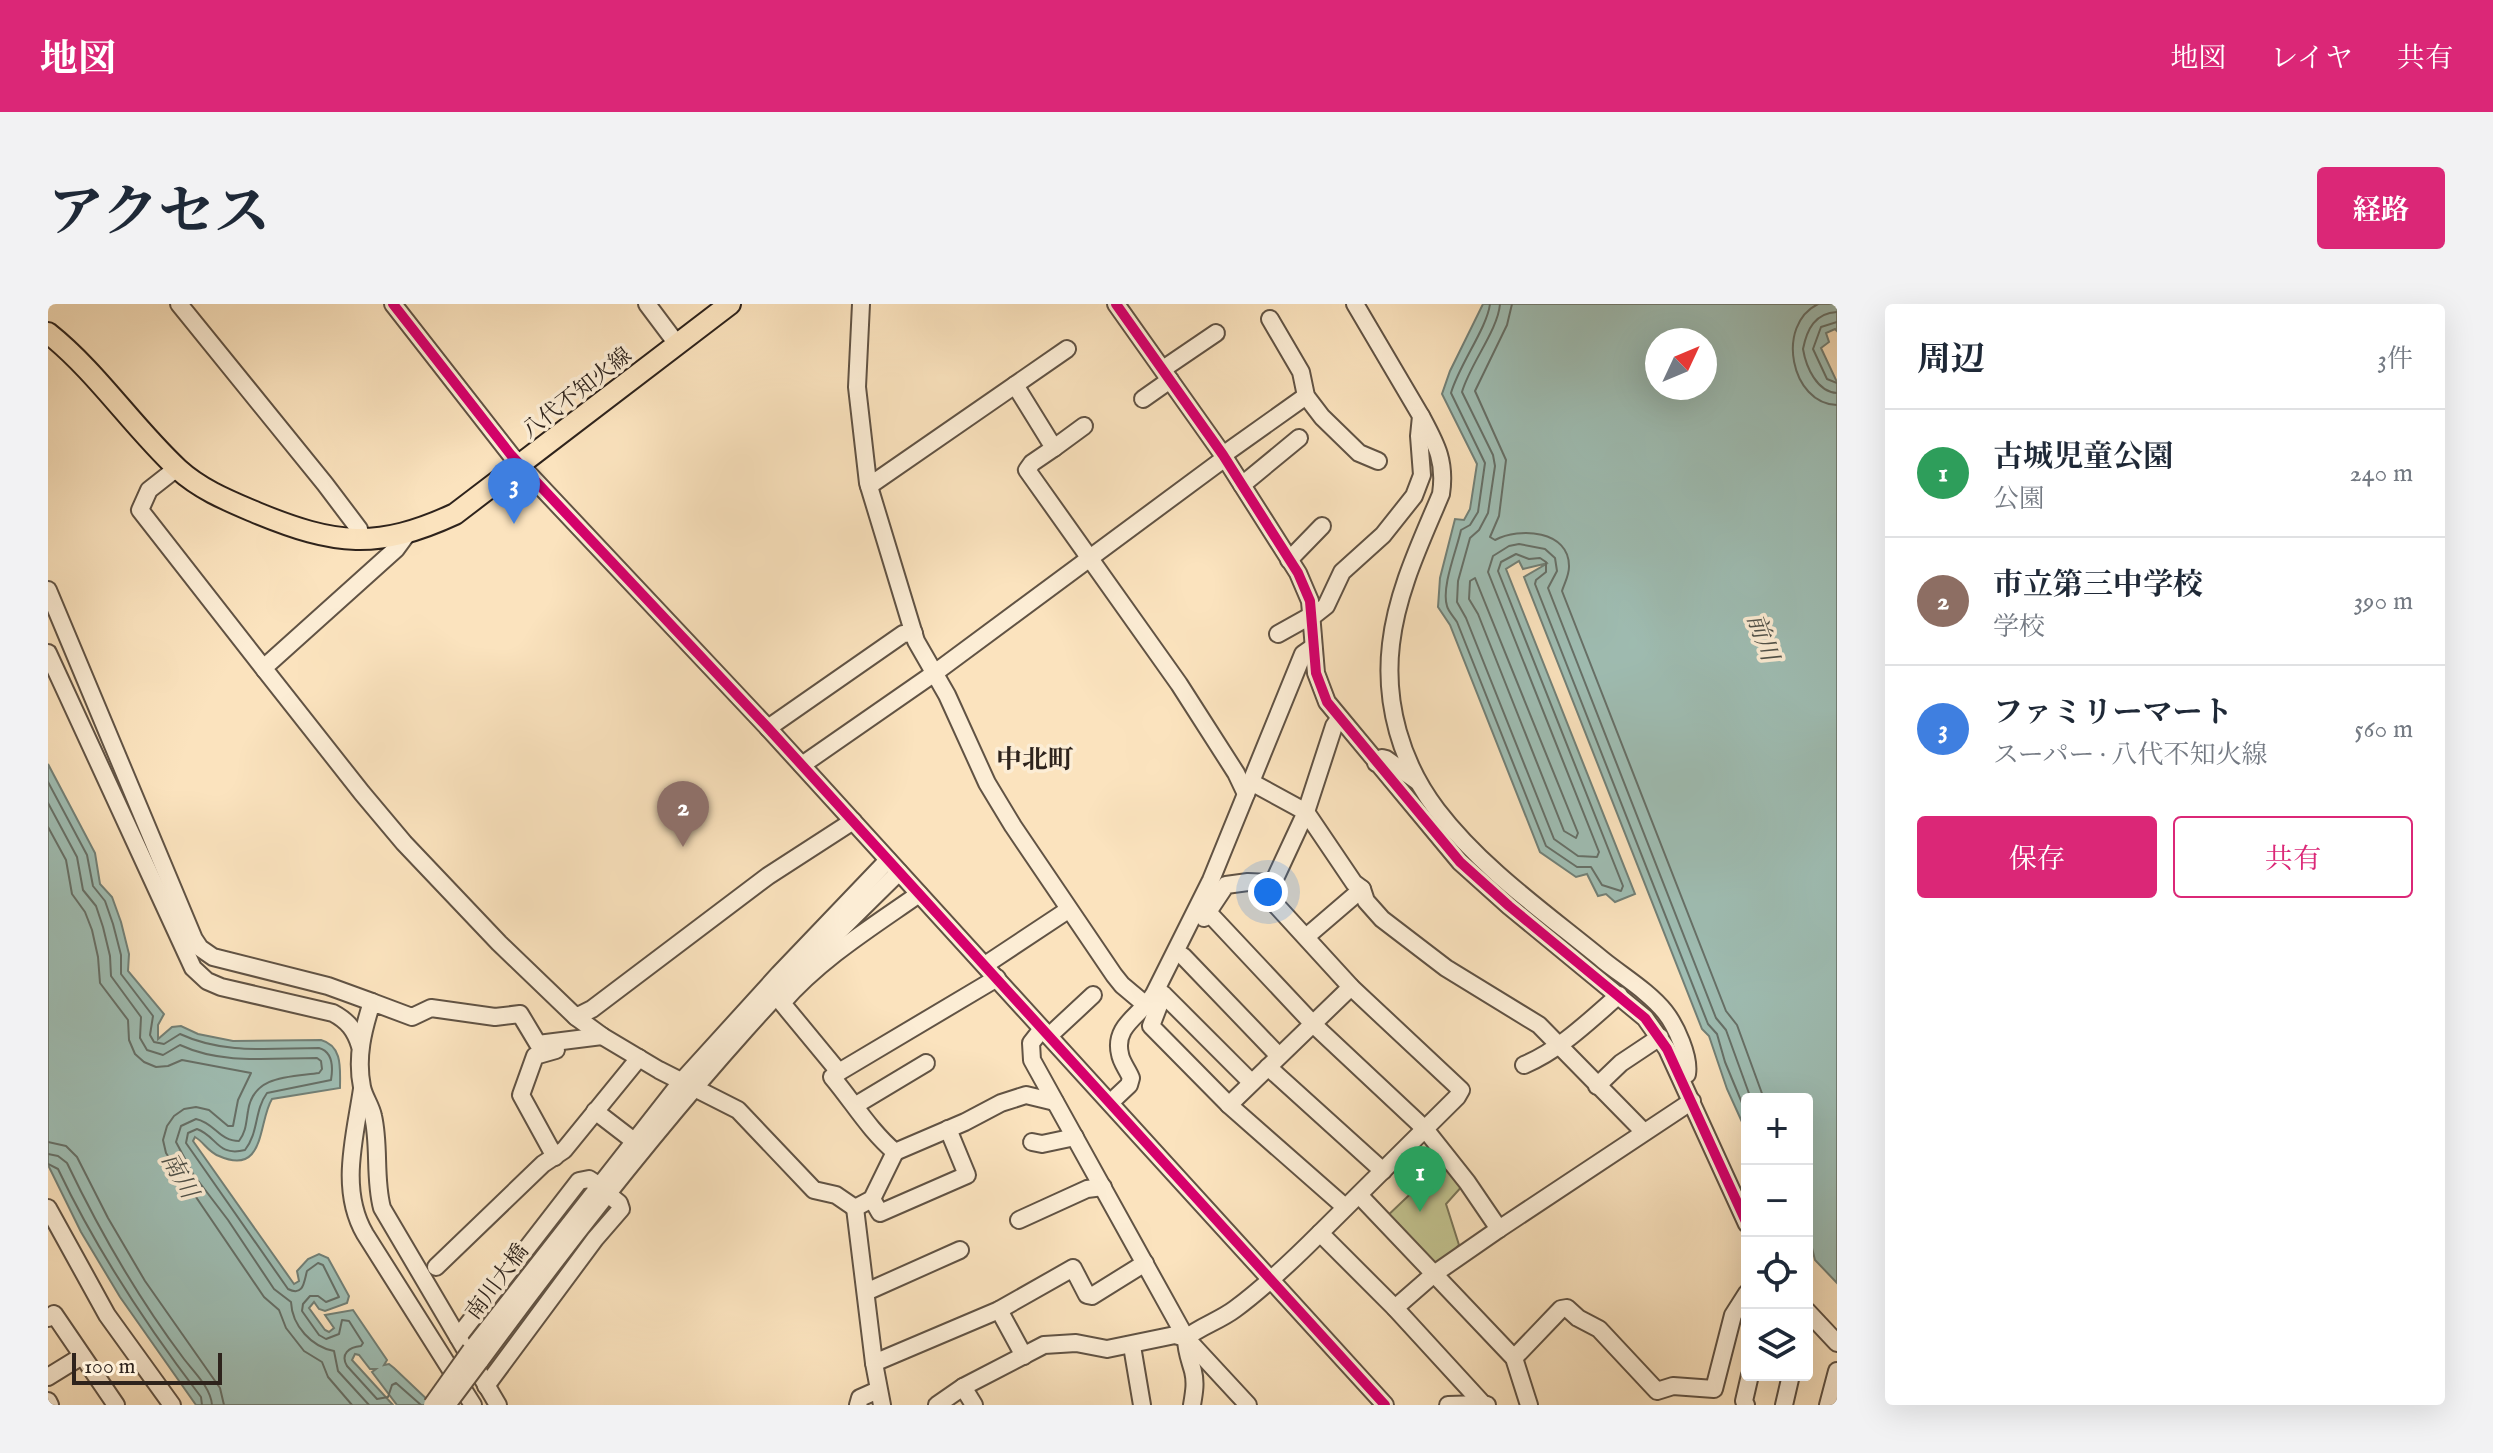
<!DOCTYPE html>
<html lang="ja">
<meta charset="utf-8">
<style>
:root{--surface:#fff;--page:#f2f2f3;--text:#1f2937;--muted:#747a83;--line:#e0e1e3;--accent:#db2777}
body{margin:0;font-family:"IM FELL English","Noto Serif JP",serif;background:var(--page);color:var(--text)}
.controls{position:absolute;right:24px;bottom:24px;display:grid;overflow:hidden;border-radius:8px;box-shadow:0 8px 32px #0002}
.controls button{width:72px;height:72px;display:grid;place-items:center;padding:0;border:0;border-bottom:2px solid var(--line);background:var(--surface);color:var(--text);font:40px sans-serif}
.compass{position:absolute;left:1597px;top:24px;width:72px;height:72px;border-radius:50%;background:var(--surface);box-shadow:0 8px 32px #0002;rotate:46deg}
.scale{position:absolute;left:24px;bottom:20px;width:150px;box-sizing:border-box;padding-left:8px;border:4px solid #2e231c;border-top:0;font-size:22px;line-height:28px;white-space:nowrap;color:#2e231c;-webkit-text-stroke:6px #fcedd5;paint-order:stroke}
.you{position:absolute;left:1220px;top:588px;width:28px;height:28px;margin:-20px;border:6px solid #fff;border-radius:50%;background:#1a73e8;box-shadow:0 0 0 12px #1a73e833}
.badge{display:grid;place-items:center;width:52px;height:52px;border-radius:50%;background:var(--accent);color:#fff;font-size:26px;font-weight:700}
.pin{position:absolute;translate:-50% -66px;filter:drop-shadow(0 2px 4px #0008)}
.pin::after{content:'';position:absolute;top:42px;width:28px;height:24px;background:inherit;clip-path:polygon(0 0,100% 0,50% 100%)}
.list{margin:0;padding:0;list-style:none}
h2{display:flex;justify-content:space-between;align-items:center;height:104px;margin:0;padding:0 32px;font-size:34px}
h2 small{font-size:26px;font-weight:400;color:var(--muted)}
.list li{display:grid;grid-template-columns:52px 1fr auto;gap:24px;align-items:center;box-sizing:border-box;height:128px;padding:0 32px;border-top:2px solid var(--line)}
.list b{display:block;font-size:30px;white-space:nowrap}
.list p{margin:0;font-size:26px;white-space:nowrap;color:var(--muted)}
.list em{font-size:26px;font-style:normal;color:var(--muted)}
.actions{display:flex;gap:16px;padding:24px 32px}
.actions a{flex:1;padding:18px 0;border:2px solid var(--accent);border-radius:8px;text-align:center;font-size:28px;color:var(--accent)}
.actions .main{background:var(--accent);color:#fff}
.icon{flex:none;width:44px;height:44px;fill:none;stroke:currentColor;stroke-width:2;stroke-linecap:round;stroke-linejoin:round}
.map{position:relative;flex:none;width:1789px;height:1101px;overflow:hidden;border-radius:8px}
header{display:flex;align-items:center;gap:48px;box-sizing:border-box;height:112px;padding:0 40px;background:var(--accent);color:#fff}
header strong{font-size:38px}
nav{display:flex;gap:44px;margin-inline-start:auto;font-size:28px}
.intro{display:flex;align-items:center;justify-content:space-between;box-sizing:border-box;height:192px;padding:0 48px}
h1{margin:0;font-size:56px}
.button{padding:20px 36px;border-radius:8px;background:var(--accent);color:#fff;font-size:28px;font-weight:700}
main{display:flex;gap:48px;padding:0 48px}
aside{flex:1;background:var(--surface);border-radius:8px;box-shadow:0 8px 32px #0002}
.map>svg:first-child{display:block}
</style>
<header>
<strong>地図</strong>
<nav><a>地図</a><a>レイヤ</a><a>共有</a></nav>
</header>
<div class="intro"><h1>アクセス</h1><a class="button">経路</a></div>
<main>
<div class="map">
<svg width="1789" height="1101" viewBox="0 0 1789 1101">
<rect width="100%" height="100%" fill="#fbe3be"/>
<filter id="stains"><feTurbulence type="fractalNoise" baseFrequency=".0025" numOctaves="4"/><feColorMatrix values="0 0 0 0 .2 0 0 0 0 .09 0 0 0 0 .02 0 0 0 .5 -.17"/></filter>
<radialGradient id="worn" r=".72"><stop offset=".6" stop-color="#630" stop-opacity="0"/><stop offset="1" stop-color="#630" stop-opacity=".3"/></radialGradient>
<path fill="#c2c38f" stroke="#787356" stroke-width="2" d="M 1395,859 L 1416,880 L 1398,900 L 1411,941 L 1386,965 L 1336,915 Z"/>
<g fill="#9fbeb4" stroke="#728077" stroke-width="2" fill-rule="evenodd">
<path d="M 1435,0 L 1789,0 L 1789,27 L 1787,25 L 1778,29 L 1781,38 L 1773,44 L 1789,78 L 1789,979 L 1767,956 L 1762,936 L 1759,935 L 1759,795 L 1699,795 L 1699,829 L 1679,785 L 1661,732 L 1654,725 L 1476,273 L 1500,259 L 1475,265 L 1471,257 L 1458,265 L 1587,590 L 1567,598 L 1558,590 L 1550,592 L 1539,570 L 1528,573 L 1492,548 L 1402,321 L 1390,303 L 1392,274 L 1407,215 L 1416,216 L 1422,205 L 1429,160 L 1394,90 L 1402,67 ZM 1657,36 L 1657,84 L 1609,84 L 1609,36 Z"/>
<path d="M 0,460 L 47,549 L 52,580 L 64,593 L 73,618 L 81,650 L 80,667 L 116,710 L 110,721 L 110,735 L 124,723 L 133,722 L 150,730 L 185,737 L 273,736 C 295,742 292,765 292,784 L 224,795 C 210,817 218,873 171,852 C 160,848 156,838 147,833 L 145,837 L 246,980 L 251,977 L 249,967 L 260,955 L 271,950 L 280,954 L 301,992 L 299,999 L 277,1007 L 271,1005 L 266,998 L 261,1004 L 277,1026 L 281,1028 L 286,1024 L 277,1011 L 305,1006 L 339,1056 L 336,1061 L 341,1060 L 346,1064 L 385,1101 L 349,1101 L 324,1068 L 328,1065 L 322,1065 L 311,1051 L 307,1050 L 304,1056 L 345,1101 L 148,1101 L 72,993 L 33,928 L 0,861 Z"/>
</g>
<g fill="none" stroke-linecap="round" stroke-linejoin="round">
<g stroke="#667068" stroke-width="2">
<path d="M 1442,0 C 1439,24 1411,61 1403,89 L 1437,159 L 1430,208 L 1422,221 L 1413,226 C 1409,245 1393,283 1399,302 C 1400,307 1406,313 1409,318 L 1498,542 L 1529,563 L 1543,563 L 1554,581 L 1573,587 L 1575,582 L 1450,267 L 1453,258 L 1468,250 L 1481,255 L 1492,254 L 1498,258 L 1498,268 L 1488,276 L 1487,280 L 1660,720 L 1669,730 L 1677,758 L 1699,811"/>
<path d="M 1452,0 C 1450,26 1422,60 1414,88 L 1445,151 L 1447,162 L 1440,209 L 1431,226 L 1422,234 L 1410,277 L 1409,298 L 1418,314 L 1506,535 L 1530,552 L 1549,553 L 1551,548 L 1440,268 L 1445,252 L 1461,242 L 1471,240 L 1497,245 L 1507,254 L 1509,267 L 1500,284 L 1668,714 L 1678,726 L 1703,795"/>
<path d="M 1464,0 L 1459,21 L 1427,87 L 1458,156 L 1451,212 L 1442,233 L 1447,236 C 1471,223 1522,226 1521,263 C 1521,272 1516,280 1514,287 L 1678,707 L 1689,721 L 1716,795"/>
<path d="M 1770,0 C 1727,21 1743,100 1789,101"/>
<path d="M 1789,8 C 1767,9 1759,25 1755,45 C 1758,63 1769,88 1789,89"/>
<path d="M 1789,18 L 1773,23 L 1765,45 L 1779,75 L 1789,79"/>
<path d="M 1427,274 L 1530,529 L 1528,534 L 1516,527 L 1430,310 L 1421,295 L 1422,277 Z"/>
<path d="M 0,478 L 39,551 L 45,582 L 57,597 L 65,620 L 73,651 L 73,670 L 105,712 L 102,731 L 106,738 L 116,740 L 132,730 C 177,751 224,744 271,744 C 285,748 285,764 283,776 L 219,789 C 206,807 211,828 197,846 C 169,853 169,832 149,825 L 140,829 L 138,839 L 240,985 C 256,993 256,977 259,967 L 270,959 L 275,961 L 291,993 L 278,998 L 270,992 L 262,992 L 255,1000 L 254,1007 L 271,1031 L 278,1035 L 291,1030 L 294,1016 L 301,1017 L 315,1039 L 313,1042 C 301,1043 292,1050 299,1062 L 329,1095 L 340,1093 L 344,1081 L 348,1079 L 373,1101"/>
<path d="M 0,499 L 29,553 L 35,586 L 48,602 L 55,623 L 62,652 L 63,672 L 93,713 L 92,734 L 99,746 L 115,751 L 132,741 C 175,761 223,754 269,754 L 273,757 L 274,765 L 271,769 C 242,773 205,771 200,807 C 198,819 198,828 191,837 C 171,837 167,819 148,815 L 133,822 L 128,838 L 145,870 L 180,916 L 226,985 L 243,998 C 244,1022 264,1043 286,1047 L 290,1067 L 321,1101"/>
<path d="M 0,523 L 18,556 L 24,590 L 37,608 L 44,626 L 50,653 L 52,679 L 80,716 L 81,736 L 87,750 L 96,758 L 108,763 L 120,762 L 134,756 L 203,769 L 190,796 L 185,822 L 180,822 L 161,806 L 148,803 L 136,805 L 126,812 L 119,822 L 115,836 L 118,849 L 216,993 L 231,1006 L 238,1024 L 256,1047 L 274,1058 L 280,1073 L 304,1101"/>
<path d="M 0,838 L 18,842 L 29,853 L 60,914 L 97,977 L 172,1084 L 176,1101"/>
<path d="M 0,850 L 10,852 L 19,859 C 52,928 90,994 136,1055 C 146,1068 163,1084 164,1101"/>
<path d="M 0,860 L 10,865 C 49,947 98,1021 153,1093 L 154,1101"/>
</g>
<defs>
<g id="minor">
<path d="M 131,0 L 277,180 L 311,225 L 313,236"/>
<path d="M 345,0 L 463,151 L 720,424 L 1337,1101"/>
<path d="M 599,0 L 629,40"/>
<path d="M 813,0 L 809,83 L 820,179 L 868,337 L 899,391 L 939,479 L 965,522 L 1066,671 L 1074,681 L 1099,702"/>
<path d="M 1068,0 L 1175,151 L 1250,269 L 1262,297 L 1268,369 L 1279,398 L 1412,558 L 1461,602 L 1597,714 L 1619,745 L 1699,920"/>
<path d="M 1222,15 L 1253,68 L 1258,92 L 1274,113 L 1311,149 L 1330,157"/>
<path d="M 1115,65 L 1168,29"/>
<path d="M 967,81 L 1006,144 L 984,159 L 979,166 L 1131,380 L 1188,469 L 1198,490"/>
<path d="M 1095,95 L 1122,76"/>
<path d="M 1373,112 C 1388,140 1398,157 1393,190 C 1373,238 1349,287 1343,340 C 1336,399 1353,459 1389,506 C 1434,565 1499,610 1556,657 C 1576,673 1601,688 1617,708 C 1628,722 1642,753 1639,770 L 1633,773"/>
<path d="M 1006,144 L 1036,122"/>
<path d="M 1175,151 L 1258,92"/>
<path d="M 129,164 L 101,186 L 92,206 L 217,366"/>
<path d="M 1194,181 L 1251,134"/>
<path d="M 821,182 L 1019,45"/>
<path d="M 359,230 L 348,245 L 220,360 L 217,366 L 314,489 L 356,539 L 451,639 L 528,713 L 544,705 L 720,572 L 805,517"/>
<path d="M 1241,256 L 1274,222"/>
<path d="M 0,286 L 146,635 L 152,644 L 165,653 L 280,682 L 324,698"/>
<path d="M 1264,313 L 1278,302 L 1294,268 L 1335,231 L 1366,192 L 1374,171 L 1371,132 L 1373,112 L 1307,0"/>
<path d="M 1230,330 L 1264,311"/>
<path d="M 0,349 L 145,664 L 159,677 L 173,683 L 285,709 C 300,717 307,726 312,742"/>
<path d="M 1291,415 L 1286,422 L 1258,508 L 1225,579 L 1228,601 L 1303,683 L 1413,786 L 1409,793 L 1272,929 L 1347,1004 L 1435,1100 L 1439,1101"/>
<path d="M 720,424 L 855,330 L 866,329"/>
<path d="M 1328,459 L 1334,454 L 1338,455 L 1369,477"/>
<path d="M 754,461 L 888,368 L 1177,154"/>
<path d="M 1203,478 L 1258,508 L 1306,579 L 1314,585 L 1258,633"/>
<path d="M 1314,585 L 1318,597 L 1334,615 L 1398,664 L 1491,721 L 1595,827"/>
<path d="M 871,590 C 824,623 772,655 734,699 L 791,768 L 784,773 C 805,798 822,827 847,848 L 917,818 L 953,799 L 978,791 L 1007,798"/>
<path d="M 1159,607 L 1266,721 L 1377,825 L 1419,878 L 1451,925 L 1386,970 L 1347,1004"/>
<path d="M 1156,614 L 1178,581 L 1200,578 L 1225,579"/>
<path d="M 1135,652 L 1231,752"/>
<path d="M 937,661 L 1020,606"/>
<path d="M 1115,690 L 1203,778"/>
<path d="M 1115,691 L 1103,722 L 1181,801 L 1303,683"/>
<path d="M 528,713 L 554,732 L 611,766 L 690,806 L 766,886 L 788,891 L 807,904 L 824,895 L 847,848"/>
<path d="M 994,725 L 983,739 L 984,756 L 1138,1034 L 1200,1101"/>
<path d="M 1001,732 L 1045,691"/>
<path d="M 1476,761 C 1512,746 1542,716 1571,691"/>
<path d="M 1220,763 L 1335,867"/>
<path d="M 791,768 L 949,674"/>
<path d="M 1549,782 L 1573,759 L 1612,733"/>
<path d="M 314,785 C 307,833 291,885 317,930 L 425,1101"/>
<path d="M 1063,798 L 1081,781 L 1083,774 C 1080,766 1073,758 1072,750 C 1065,721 1094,711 1106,690 L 1163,576 L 1255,350 L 1265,343"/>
<path d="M 808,801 L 878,759"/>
<path d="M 1181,801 L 1297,903"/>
<path d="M 547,807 L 586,837"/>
<path d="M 984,838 L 994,840 L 1027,833"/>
<path d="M 507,853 L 473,791 L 487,752 L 508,746"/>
<path d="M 1311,891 L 1466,1054 L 1481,1101"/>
<path d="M 824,895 L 832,909 L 919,871 L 900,825"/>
<path d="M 0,904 L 59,1011 L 124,1101"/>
<path d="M 807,904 L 826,1059 L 834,1101"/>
<path d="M 971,916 L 1039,885 L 1055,883"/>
<path d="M 1451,925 L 1644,797"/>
<path d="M 388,963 L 495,860 L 516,846 L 591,754"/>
<path d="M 818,988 L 912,946"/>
<path d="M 951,1006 L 976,1052"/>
<path d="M 1759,1007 L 1789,1039"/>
<path d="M 0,1014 L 6,1010 L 68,1101"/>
<path d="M 410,1033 L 531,877 L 541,875 L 550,881"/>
<path d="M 1138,1034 C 1138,1047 1142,1056 1145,1067 C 1148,1079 1146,1089 1144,1101"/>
<path d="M 1084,1042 L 1094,1101"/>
<path d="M 423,1046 L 633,778 L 731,670 L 840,556"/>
<path d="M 1466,1054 L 1513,1005 L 1519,1004 L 1530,1014 L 1551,1025 L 1609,1087 L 1625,1082 L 1666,1085 L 1685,1011 L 1699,989"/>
<path d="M 432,1057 C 516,943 604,830 698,725 C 747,670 799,619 851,568"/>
<path d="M 826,1059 L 951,1006 L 1025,964 L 1039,991 L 1044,992 L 1097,959"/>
<path d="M 0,1073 L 34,1052"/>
<path d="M 438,1082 L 547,935 L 573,905 L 571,899 L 561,891"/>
<path d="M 915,1083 L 926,1101"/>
<path d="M 0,1097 L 2,1101"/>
<path d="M 450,1101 L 334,904 C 326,874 332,842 325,812 C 323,802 316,793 314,783 C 308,753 315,726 324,698 L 364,713 L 383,704 L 447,713 L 472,710 L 490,740 L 554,732"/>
<path d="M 810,1101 L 812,1094 L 830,1086"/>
<path d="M 889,1101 L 915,1083 L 996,1041 L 1028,1039 L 1059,1045 L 1127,1031 L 1138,1034 C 1153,1022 1171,1017 1187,1005 C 1218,982 1245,956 1272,929"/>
<path d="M 1400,1101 L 1435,1100"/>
<path d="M 1698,1101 L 1696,1097 L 1702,1071"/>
<path d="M 1736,1101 L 1743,1071"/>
<path d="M 1780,1101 L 1789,1067"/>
</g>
<path id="major" d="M 0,29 C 49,68 84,122 130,165 C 153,186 181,197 209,209 C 287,241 329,246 407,210 L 682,0"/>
</defs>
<use href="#minor" stroke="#615344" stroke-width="20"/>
<use href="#major" stroke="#2e231c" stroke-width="24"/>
<use href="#minor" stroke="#fcedd5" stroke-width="16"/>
<use href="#major" stroke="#fbe3be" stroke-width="20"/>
<defs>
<g id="minor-bridge">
<path d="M 384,1101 L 423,1046"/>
<path d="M 399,1101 L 432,1057"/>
</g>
</defs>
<use href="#minor-bridge" stroke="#615344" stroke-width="20" stroke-linecap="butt"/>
<use href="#minor-bridge" stroke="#fcedd5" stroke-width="16"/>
<defs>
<g id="cycleway">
<path d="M 345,0 L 463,151 L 720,424 L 1337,1101"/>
<path d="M 1068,0 L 1175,151 L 1250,269 L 1262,297 L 1268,369 L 1279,398 L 1412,558 L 1461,602 L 1597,714 L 1619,745 L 1699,920"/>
</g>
</defs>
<use href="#cycleway" stroke="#fcedd5" stroke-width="15"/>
<use href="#cycleway" stroke="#d6006c" stroke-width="10"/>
</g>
<g text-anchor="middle" stroke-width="7" stroke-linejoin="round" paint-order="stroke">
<g font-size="22" fill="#2e231c" stroke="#fcedd5">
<text transform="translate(528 88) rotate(-38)" y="8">八代不知火線</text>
<text transform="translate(448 977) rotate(-53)" y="8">南川大橋</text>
</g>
<g font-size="24" font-style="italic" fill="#50524a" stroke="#fcedd5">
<text transform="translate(1715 333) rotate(70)" y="8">前川</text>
<text transform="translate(132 871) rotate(61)" y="8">南川</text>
</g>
<g font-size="26" font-weight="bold" fill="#2e231c" stroke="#fcedd5">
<text x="987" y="464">中北町</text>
</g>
</g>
<rect width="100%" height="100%" filter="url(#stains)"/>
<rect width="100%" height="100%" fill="url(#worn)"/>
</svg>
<div class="controls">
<button>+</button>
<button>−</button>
<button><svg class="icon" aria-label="locate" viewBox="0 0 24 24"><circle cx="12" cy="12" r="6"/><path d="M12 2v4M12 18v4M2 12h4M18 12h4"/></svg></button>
<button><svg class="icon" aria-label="layers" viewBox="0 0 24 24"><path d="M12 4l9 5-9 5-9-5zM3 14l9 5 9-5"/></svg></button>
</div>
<svg class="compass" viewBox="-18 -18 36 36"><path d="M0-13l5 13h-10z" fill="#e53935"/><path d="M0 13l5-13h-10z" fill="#747a83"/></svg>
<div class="scale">100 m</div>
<div class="you"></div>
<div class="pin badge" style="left:1372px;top:908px;background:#2e9e5b">1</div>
<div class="pin badge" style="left:635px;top:543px;background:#8d6e63">2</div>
<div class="pin badge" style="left:466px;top:220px;background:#3f7fe0">3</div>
</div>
<aside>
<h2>周辺<small>3件</small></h2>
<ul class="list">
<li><span class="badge" style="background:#2e9e5b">1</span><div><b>古城児童公園</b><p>公園</p></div><em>240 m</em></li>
<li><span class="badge" style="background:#8d6e63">2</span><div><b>市立第三中学校</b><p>学校</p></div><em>390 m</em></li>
<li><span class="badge" style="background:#3f7fe0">3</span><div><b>ファミリーマート</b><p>スーパー · 八代不知火線</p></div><em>560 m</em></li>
</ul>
<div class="actions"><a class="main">保存</a><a>共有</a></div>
</aside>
</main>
